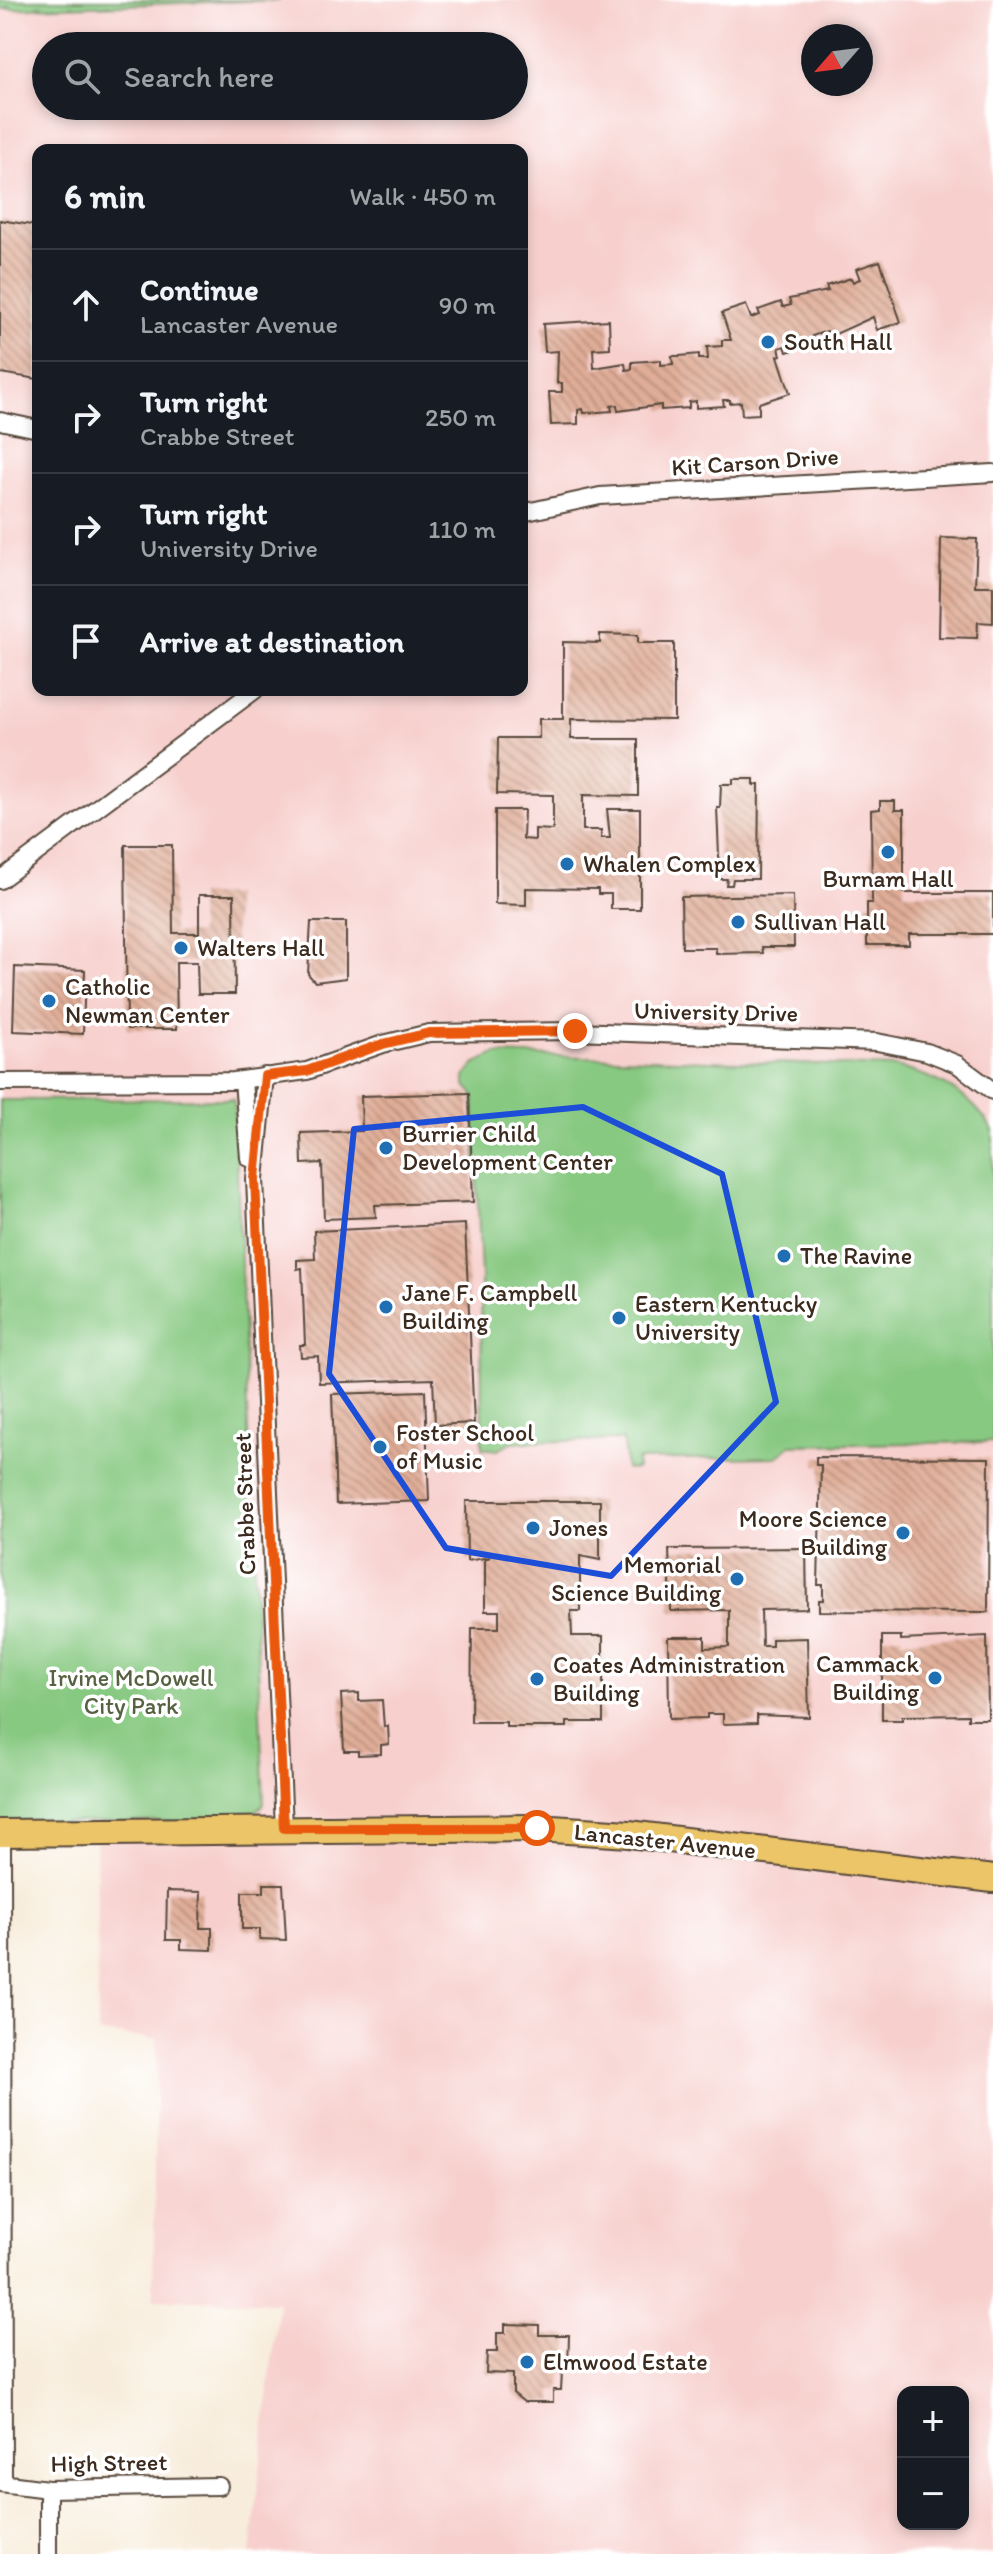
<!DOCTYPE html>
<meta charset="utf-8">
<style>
:root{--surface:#171b24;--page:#20242c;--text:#f1f3f6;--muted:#9ea1a6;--line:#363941}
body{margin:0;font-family:Itim,sans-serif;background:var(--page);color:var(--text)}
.controls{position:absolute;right:24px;bottom:24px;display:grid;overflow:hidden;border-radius:16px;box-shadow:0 4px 12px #0003}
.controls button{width:72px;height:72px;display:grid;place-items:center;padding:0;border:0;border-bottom:2px solid var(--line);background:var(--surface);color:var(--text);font:40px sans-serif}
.compass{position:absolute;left:801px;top:24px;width:72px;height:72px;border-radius:50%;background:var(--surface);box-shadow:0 4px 12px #0003;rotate:242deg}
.stop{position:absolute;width:24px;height:24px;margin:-18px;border:6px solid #ea580c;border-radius:50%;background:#fff}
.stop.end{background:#ea580c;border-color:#fff;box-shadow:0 2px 8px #0008}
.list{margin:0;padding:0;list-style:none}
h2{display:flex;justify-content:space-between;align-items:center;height:104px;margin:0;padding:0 32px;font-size:34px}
h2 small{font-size:26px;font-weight:400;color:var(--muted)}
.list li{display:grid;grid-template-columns:52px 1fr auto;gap:24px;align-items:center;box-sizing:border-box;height:112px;padding:0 32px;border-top:2px solid var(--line)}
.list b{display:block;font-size:30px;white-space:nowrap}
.list p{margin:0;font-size:26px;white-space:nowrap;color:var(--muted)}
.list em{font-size:26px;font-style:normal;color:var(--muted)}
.icon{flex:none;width:44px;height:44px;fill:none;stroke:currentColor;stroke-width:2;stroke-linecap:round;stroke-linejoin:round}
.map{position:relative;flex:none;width:993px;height:2554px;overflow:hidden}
.search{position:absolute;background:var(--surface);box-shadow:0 4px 12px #0003;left:32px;top:32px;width:496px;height:88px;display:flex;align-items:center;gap:20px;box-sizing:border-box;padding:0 28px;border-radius:44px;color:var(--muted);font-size:30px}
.panel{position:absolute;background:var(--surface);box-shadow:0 4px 12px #0003;left:32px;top:144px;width:496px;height:552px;border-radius:16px}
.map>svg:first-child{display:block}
</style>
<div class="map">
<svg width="993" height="2554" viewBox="0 0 993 2554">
<defs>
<pattern id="cemetery-stones" width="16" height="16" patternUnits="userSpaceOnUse" patternTransform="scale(2)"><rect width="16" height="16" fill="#88c982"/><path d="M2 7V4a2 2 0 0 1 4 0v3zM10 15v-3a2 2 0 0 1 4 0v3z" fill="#70a36a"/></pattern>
<pattern id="building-back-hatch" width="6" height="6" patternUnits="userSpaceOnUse" patternTransform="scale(2)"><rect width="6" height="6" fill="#e0ad97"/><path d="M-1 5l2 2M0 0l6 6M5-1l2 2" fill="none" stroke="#b78d7b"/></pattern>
</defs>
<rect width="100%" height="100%" fill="#fff"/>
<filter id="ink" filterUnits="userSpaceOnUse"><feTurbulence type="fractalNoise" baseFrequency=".0125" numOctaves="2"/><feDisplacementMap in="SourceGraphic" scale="16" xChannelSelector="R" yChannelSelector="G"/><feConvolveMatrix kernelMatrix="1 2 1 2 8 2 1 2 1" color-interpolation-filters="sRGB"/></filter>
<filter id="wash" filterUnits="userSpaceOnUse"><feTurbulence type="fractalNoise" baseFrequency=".006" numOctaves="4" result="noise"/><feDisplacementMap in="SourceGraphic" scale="32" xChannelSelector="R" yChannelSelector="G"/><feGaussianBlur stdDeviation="1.8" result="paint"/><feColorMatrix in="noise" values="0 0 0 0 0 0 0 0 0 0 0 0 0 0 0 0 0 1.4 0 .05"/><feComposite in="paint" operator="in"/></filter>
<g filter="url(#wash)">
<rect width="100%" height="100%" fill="#f8eddc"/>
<path fill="#f7d0ce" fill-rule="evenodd" d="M 281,0 L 993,0 L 993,2554 L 251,2554 L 278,2302 L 153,2299 L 157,2039 L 98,2033 L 96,1822 L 264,1804 L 234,1100 L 0,1100 L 0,9 ZM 813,36 L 861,36 L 861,84 L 813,84 ZM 46,46 L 514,46 L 514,106 L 46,106 ZM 38,150 L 522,150 L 522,690 L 38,690 ZM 903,2392 L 963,2392 L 963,2524 L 903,2524 Z"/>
<path fill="url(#cemetery-stones)" stroke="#627a50" stroke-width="2" d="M 0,0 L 281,0 L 0,9 Z"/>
<g fill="#88c982" stroke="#627a50" stroke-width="2">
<path d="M 495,1054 L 896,1067 C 938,1077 970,1093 993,1130 L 993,1442 L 791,1445 L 777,1457 L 637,1460 L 637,1469 L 626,1470 L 623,1440 L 512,1442 L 498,1450 L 482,1448 L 481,1275 L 473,1093 L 465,1085 L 465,1077 L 475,1064 Z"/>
<path d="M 234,1099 L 264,1804 L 246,1821 L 0,1823 L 0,1100 Z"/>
</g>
<g id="blocks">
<g fill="url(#building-back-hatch)">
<path d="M 0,220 L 38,226 L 38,379 L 0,373 Z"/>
<path d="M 880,261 L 901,322 L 877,330 L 873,317 L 829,337 L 827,331 L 812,336 L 814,344 L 787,352 L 785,346 L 779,348 L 781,355 L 778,356 L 790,393 L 759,403 L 759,414 L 742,415 L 741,402 L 730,403 L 730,400 L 723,400 L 724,406 L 696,408 L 696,401 L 689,402 L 689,408 L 661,410 L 661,405 L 618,411 L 617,405 L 611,406 L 612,411 L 584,413 L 583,409 L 578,410 L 578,424 L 551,425 L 549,392 L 562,392 L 562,383 L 557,383 L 558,351 L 545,352 L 543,324 L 609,320 L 610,348 L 593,349 L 594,368 L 625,363 L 626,370 L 632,369 L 632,362 L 661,360 L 661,365 L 673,364 L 672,356 L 680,356 L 699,354 L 699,359 L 708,359 L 707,347 L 722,346 L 722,340 L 731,340 L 722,313 L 746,305 L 751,318 L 760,315 L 758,310 L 781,302 L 783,307 L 791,305 L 789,299 L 828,291 L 826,286 L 851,278 L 853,282 L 860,279 L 856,269 Z"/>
<path d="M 941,538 L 977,539 L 975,586 L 993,586 L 993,623 L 978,622 L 977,638 L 939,637 Z"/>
<path d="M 600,634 L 638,635 L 638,643 L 674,643 L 674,720 L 571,719 L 571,739 L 638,739 L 638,796 L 583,795 L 583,830 L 601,830 L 601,838 L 610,838 L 607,809 L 640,809 L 640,909 L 611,909 L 611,894 L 598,894 L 598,889 L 526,888 L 526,905 L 495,904 L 495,810 L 524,810 L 523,839 L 535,840 L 535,829 L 553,830 L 553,795 L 497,794 L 498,738 L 539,738 L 539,719 L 563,719 L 563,642 L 600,643 Z"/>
<path d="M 733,779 L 754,779 L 754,785 L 759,785 L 758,879 L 733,879 L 732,885 L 726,885 L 727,879 L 720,879 L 717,808 L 720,808 L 721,784 L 733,784 Z"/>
<path d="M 880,801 L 895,801 L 895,810 L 904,810 L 904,893 L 993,893 L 993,934 L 909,934 L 909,945 L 867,945 L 867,903 L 872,903 L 871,810 L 880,809 Z"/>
<path d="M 125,845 L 172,845 L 173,933 L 199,933 L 199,895 L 234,895 L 235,994 L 198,994 L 197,962 L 176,962 L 177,1029 L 127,1029 Z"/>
<path d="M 793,895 L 794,947 L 762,947 L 763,953 L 716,954 L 716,948 L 682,948 L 681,897 Z"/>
<path d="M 311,922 L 346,922 L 346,978 L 315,982 L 308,974 Z"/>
<path d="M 15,967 L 85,970 L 83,1034 L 13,1031 Z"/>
<path d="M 469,1093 L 473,1202 L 375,1205 L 376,1217 L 324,1219 L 322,1163 L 302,1164 L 301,1133 L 362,1131 L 361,1096 Z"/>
<path d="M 465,1224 L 474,1423 L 435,1425 L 433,1379 L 319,1383 L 318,1356 L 301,1357 L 300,1345 L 305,1345 L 302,1268 L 297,1269 L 297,1260 L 315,1259 L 314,1231 Z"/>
<path d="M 425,1391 L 429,1501 L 336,1504 L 332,1394 Z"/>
<path d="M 816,1457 L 989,1458 L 988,1612 L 819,1611 L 819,1600 L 823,1600 L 823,1585 L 818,1585 L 821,1465 L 816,1465 Z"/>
<path d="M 466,1501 L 600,1501 L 600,1560 L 580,1556 L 580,1611 L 571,1611 L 572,1636 L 603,1636 L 603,1722 L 567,1722 L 567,1727 L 506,1727 L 506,1722 L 471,1722 L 472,1628 L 499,1628 L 499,1611 L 485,1611 L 485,1560 L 490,1557 L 467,1561 Z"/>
<path d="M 806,1548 L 807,1609 L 761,1610 L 762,1646 L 772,1646 L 772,1639 L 807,1638 L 809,1717 L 757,1715 L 757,1723 L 723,1724 L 723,1714 L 707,1714 L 707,1718 L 669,1719 L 668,1637 L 705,1637 L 705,1648 L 729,1647 L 729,1610 L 671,1611 L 669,1549 Z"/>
<path d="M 882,1636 L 901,1636 L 901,1640 L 987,1636 L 988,1719 L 968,1719 L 968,1715 L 902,1716 L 902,1720 L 882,1720 Z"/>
<path d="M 359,1693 L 359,1701 L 382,1700 L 384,1727 L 388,1726 L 389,1744 L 381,1745 L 381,1754 L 358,1755 L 358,1751 L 344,1751 L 341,1694 Z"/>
<path d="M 264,1884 L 283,1884 L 286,1940 L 260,1939 L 260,1929 L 242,1929 L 242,1892 L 264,1892 Z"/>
<path d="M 167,1891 L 201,1892 L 200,1928 L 212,1928 L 212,1950 L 181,1949 L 181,1940 L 166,1940 Z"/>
<path d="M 505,2324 L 539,2325 L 539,2335 L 569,2335 L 568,2371 L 562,2371 L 561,2390 L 553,2390 L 553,2402 L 524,2402 L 513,2393 L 513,2374 L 486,2373 L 487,2352 L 497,2352 L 497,2333 L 505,2333 Z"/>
</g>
</g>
</g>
<g filter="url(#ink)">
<use href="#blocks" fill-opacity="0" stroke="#57473a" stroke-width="2"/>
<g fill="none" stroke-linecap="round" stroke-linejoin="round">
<defs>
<g id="street">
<path d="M 0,421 L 38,429"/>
<path d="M 522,513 L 600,496 L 993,473"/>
<path d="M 0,880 L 255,690"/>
<path d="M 265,1076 L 255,1179 L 284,1828"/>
<path d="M 243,1080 L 249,1158"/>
<path d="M 0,1082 L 234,1081 L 307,1071 L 383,1044 L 429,1033 L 575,1031 L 877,1042 L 927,1052 L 957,1064 L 993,1091"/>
<path d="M 2,1833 L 3,2483"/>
<path d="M 0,2483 L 48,2489 L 219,2486"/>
<path d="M 48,2554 L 48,2489"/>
</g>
<path id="primary" d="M 0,1833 L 537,1828 L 629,1834 L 993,1879"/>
</defs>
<use href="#street" stroke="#57473a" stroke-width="20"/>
<use href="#primary" stroke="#57473a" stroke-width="30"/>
<use href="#street" stroke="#fff" stroke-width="16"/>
<use href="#primary" stroke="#ecc569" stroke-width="26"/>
</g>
</g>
<g fill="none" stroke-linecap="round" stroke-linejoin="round" filter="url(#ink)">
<path stroke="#ea580c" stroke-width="10" d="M 537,1828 L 284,1828 L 255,1179 L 265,1076 L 307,1071 L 383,1044 L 429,1033 L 575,1031"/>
</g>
<path fill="none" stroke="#1d4ed8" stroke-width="6" stroke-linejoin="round" d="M 583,1107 L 722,1174 L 776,1402 L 611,1576 L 446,1548 L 329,1374 L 354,1129 Z"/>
<g fill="#1f6fb2" stroke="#fff" stroke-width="3">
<circle cx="768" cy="342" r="8"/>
<circle cx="888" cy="852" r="8"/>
<circle cx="567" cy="864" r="8"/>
<circle cx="738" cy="922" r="8"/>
<circle cx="181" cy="948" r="8"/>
<circle cx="49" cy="1001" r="8"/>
<circle cx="386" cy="1148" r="8"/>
<circle cx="784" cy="1256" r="8"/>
<circle cx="386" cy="1307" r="8"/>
<circle cx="619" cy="1318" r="8"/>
<circle cx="380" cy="1447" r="8"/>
<circle cx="533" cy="1528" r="8"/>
<circle cx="903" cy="1533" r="8"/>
<circle cx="737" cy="1579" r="8"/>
<circle cx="935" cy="1678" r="8"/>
<circle cx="537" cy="1679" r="8"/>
<circle cx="527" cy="2362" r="8"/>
</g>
<g text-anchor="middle" stroke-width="7" stroke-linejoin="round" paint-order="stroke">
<g font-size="24" fill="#3b2a1e" stroke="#fff" text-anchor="start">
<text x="784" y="350">South Hall</text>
<text x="583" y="872">Whalen Complex</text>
<text x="888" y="887" text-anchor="middle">Burnam Hall</text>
<text x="754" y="930">Sullivan Hall</text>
<text x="197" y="956">Walters Hall</text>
<text x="65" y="995">Catholic<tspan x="65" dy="28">Newman Center</tspan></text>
<text x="402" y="1142">Burrier Child<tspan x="402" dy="28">Development Center</tspan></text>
<text x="800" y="1264">The Ravine</text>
<text x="402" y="1301">Jane F. Campbell<tspan x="402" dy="28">Building</tspan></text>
<text x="635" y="1312">Eastern Kentucky<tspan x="635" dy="28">University</tspan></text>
<text x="396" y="1441">Foster School<tspan x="396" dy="28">of Music</tspan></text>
<text x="887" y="1527" text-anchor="end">Moore Science<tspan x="887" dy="28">Building</tspan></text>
<text x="549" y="1536">Jones</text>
<text x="721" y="1573" text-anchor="end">Memorial<tspan x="721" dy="28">Science Building</tspan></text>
<text x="919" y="1672" text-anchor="end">Cammack<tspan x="919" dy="28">Building</tspan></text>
<text x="553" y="1673">Coates Administration<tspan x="553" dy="28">Building</tspan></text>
<text x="543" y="2370">Elmwood Estate</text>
</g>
<g font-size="24" fill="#3b2a1e" stroke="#fff">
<text transform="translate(755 462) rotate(-4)" y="8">Kit Carson Drive</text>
<text transform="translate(716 1012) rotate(1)" y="8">University Drive</text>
<text transform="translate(245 1504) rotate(-92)" y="8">Crabbe Street</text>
<text transform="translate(665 1841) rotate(6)" y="8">Lancaster Avenue</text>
<text transform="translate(109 2463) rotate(-1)" y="8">High Street</text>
</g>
<g font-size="24" fill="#566241" stroke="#fff">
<text x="131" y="1686">Irvine McDowell<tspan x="131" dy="28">City Park</tspan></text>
</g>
</g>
</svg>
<div class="controls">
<button>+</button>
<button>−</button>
</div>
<svg class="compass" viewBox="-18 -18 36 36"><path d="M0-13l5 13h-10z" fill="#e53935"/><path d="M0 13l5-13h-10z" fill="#9ea1a6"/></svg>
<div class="stop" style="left:537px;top:1828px"></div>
<div class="stop end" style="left:575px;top:1031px"></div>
<div class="search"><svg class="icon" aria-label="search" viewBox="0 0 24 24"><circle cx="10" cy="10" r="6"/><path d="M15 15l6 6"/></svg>Search here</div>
<section class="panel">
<h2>6 min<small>Walk · 450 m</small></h2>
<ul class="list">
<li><svg class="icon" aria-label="ahead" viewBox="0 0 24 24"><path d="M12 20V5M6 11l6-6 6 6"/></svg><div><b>Continue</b><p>Lancaster Avenue</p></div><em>90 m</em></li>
<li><svg class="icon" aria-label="right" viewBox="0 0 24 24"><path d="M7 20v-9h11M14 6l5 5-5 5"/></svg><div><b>Turn right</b><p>Crabbe Street</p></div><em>250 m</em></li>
<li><svg class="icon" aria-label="right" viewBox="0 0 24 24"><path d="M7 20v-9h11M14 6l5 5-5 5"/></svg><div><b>Turn right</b><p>University Drive</p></div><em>110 m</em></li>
<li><svg class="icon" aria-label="arrive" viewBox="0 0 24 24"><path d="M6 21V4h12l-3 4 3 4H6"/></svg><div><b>Arrive at destination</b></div></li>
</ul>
</section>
</div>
